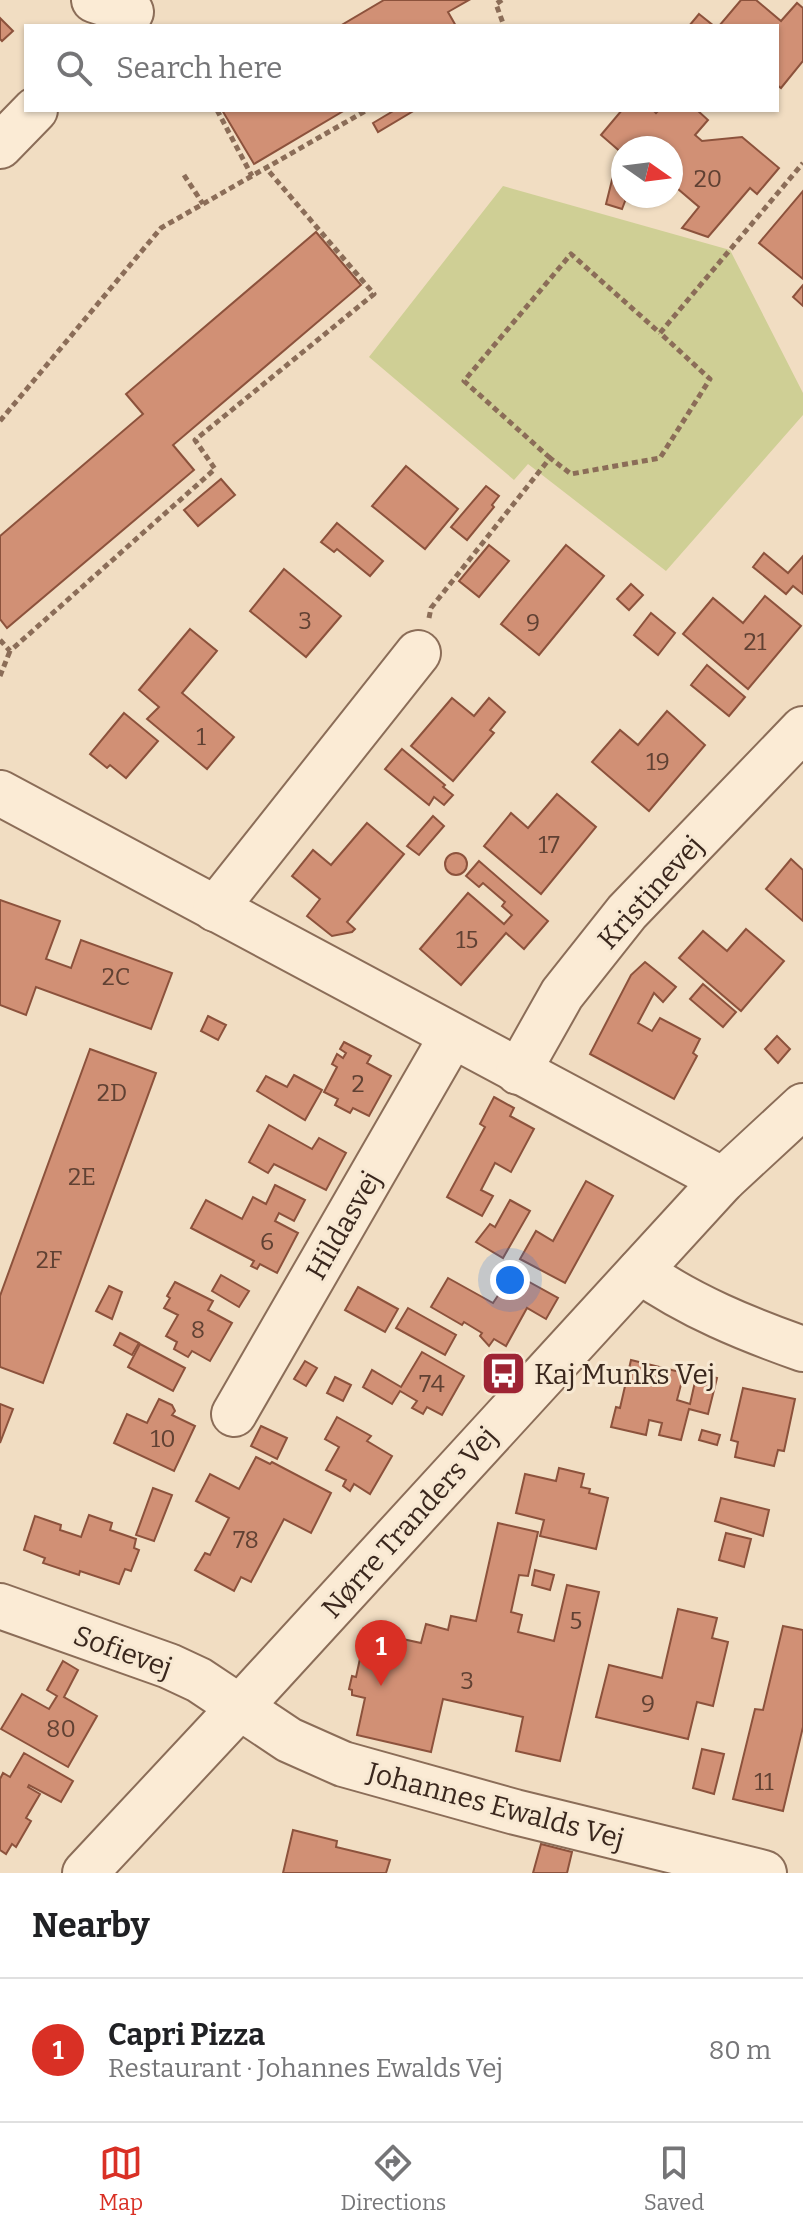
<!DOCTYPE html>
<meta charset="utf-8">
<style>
:root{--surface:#fff;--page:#f6f6f6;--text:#202124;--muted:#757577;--line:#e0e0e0;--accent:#d93025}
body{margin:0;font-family:Bitter,serif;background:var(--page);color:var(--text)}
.compass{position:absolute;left:611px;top:136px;width:72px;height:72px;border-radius:50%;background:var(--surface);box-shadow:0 2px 6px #0004;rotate:104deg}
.you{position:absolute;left:510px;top:1280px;width:28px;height:28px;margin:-20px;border:6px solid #fff;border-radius:50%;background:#1a73e8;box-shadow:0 0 0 12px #1a73e833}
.badge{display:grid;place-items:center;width:52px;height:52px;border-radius:50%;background:var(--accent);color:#fff;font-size:26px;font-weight:700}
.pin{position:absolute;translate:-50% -66px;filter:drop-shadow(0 2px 4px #0008)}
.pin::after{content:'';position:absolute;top:42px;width:28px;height:24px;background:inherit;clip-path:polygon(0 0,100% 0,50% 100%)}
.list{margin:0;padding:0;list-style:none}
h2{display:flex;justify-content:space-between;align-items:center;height:104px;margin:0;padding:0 32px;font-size:34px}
h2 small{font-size:26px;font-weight:400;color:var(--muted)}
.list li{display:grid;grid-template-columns:52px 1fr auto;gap:24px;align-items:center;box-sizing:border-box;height:144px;padding:0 32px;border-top:2px solid var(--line)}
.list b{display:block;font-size:30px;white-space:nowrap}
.list p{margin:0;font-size:26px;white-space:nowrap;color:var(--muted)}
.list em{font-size:26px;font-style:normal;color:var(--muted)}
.icon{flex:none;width:44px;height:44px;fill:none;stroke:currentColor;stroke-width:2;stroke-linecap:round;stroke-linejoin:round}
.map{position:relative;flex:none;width:803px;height:1873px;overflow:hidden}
.search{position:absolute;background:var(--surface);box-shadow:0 2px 6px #0004;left:24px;right:24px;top:24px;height:88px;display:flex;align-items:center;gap:20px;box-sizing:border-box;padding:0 28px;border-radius:0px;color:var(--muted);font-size:30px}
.sheet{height:248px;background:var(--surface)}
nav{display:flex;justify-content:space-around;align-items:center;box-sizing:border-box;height:112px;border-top:2px solid var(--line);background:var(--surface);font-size:22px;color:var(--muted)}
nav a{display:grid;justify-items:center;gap:4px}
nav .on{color:var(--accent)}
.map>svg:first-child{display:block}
</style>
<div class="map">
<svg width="803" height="1873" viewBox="0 0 803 1873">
<rect width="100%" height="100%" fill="#f1ddc2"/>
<path fill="#cfcf95" d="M 503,186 L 730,250 L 803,393 L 803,415 L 666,571 L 528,464 L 514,480 L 369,357 Z"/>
<g fill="#d19075" stroke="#8c523c" stroke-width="2">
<path d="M 384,0 L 469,0 L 448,12 L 456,26 L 340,26 Z"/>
<path d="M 741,0 L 756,0 L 781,21 L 797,3 L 803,8 L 803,61 L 781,88 L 777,85 L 777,26 L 719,26 Z"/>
<path d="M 699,14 L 714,26 L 689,26 Z"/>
<path d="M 0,18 L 13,31 L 2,41 L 0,39 Z"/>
<path d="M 222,110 L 345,110 L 254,164 Z"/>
<path d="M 395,110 L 415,110 L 378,132 L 373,123 Z"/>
<path d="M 622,110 L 653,110 L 656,113 L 659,110 L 697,110 L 708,120 L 695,135 L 702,141 L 742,137 L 779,168 L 757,194 L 750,188 L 708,237 L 682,228 L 699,207 L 671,183 L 671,148 L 623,148 L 623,154 L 601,135 Z"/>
<path d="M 613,176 L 623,179 L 623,196 L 627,196 L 622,209 L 606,204 Z"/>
<path d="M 803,191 L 803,279 L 759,243 Z"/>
<path d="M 316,232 L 361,285 L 173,445 L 194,470 L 7,628 L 0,619 L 0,536 L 143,414 L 126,394 Z"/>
<path d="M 803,285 L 803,306 L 793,297 Z"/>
<path d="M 406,466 L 458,509 L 425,549 L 372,506 Z"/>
<path d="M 221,479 L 235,495 L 198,526 L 184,510 Z"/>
<path d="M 486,486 L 499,496 L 492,505 L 494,507 L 467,540 L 451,527 Z"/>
<path d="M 337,523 L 383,561 L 370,576 L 337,549 L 334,552 L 321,542 Z"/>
<path d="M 489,545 L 509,561 L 479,597 L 459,581 Z"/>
<path d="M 566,545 L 604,576 L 539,655 L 501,624 Z"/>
<path d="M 764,553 L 788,573 L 803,556 L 803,594 L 793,586 L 786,594 L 753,567 Z"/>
<path d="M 284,569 L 341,616 L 306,657 L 250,611 Z"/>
<path d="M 631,584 L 643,595 L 629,610 L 617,599 Z"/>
<path d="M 765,596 L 801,626 L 748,689 L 683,634 L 713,598 L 743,623 Z"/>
<path d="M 651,613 L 675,633 L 658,655 L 634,635 Z"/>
<path d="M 190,629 L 217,651 L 182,693 L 234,737 L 207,769 L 147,719 L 159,707 L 139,690 Z"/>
<path d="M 707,665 L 745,697 L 729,716 L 691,685 Z"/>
<path d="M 452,698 L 474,716 L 489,698 L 505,712 L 490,730 L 494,733 L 453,781 L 411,746 Z"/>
<path d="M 667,711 L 705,745 L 649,811 L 592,762 L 620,730 L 638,745 Z"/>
<path d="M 124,713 L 158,741 L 126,778 L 110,765 L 107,768 L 90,754 Z"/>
<path d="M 402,749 L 445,785 L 443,787 L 453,795 L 444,805 L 434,797 L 429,805 L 385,769 Z"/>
<path d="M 557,794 L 596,827 L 541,894 L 484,846 L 511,813 L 528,828 Z"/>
<path d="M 433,816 L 444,826 L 419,855 L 407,846 Z"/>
<path d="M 367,823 L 404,854 L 347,922 L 355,929 L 352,932 L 332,936 L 307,916 L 320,899 L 292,876 L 313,850 L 331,865 Z"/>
<circle cx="456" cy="864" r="11"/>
<path d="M 791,859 L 803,870 L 803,921 L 766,889 Z"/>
<path d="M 479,861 L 548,921 L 524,949 L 506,933 L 461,985 L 420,949 L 468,893 L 504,924 L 512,915 L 502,906 L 505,902 L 483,883 L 479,887 L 466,876 Z"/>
<path d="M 0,900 L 60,921 L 46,959 L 71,968 L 81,940 L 172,973 L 151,1029 L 36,987 L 26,1015 L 0,1005 Z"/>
<path d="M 746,929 L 784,961 L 741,1011 L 679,958 L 703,931 L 727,951 Z"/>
<path d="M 645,962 L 676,987 L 663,1002 L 654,993 L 638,1023 L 652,1031 L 660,1018 L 700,1039 L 693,1053 L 697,1056 L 674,1099 L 590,1054 L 631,975 Z"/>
<path d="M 703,984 L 736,1012 L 723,1027 L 690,999 Z"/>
<path d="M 208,1016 L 226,1025 L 218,1040 L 201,1031 Z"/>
<path d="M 777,1036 L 790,1049 L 778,1063 L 765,1049 Z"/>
<path d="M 344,1042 L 371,1056 L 367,1063 L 391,1076 L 369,1116 L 353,1108 L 350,1113 L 335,1105 L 338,1099 L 324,1092 L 337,1067 L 332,1064 L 337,1054 L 343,1058 L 346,1053 L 340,1049 Z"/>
<path d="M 90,1049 L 156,1073 L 43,1383 L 0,1367 L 0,1296 Z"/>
<path d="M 294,1075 L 322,1090 L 305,1120 L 257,1091 L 266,1076 L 287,1087 Z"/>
<path d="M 494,1097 L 514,1108 L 510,1116 L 534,1129 L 511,1172 L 495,1163 L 481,1190 L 493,1196 L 482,1216 L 447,1197 L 485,1127 L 480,1124 Z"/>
<path d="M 269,1125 L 312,1149 L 319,1138 L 346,1153 L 326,1190 L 274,1164 L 268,1173 L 249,1162 Z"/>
<path d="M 586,1181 L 613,1196 L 565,1283 L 520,1259 L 536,1231 L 553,1241 Z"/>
<path d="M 275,1185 L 305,1200 L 294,1221 L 279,1213 L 275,1221 L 298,1233 L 277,1273 L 260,1264 L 257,1269 L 251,1266 L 254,1261 L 191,1228 L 206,1200 L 242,1219 L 253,1197 L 266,1204 Z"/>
<path d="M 510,1200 L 530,1211 L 503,1258 L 476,1242 L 490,1224 L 495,1227 Z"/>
<path d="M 513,1273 L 558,1298 L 546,1319 L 527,1308 L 506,1346 L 494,1339 L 489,1346 L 480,1336 L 482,1333 L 464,1322 L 462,1325 L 431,1307 L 448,1278 L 493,1303 Z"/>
<path d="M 221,1275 L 249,1291 L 239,1307 L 212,1291 Z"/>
<path d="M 175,1282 L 213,1301 L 208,1310 L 232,1323 L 210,1361 L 192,1351 L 188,1357 L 174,1349 L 177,1342 L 166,1336 L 178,1315 L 164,1308 L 170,1298 L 167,1296 Z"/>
<path d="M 109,1286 L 122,1292 L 112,1319 L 96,1311 Z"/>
<path d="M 358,1287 L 398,1309 L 385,1332 L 345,1310 Z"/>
<path d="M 408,1308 L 456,1335 L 445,1355 L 396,1328 Z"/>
<path d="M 120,1333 L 139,1343 L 132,1355 L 114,1345 Z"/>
<path d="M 140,1344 L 185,1368 L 173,1391 L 128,1367 Z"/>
<path d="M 422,1352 L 464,1376 L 442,1415 L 427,1407 L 423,1414 L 412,1408 L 417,1401 L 400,1391 L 392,1404 L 363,1387 L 372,1370 L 401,1387 Z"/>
<path d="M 631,1360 L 684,1373 L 677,1400 L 690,1404 L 697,1373 L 717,1378 L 708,1414 L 689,1409 L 681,1440 L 659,1435 L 662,1423 L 649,1420 L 646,1435 L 611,1427 L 616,1407 L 620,1408 Z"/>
<path d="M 305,1361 L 317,1368 L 306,1386 L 294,1379 Z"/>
<path d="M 335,1377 L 351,1385 L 343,1401 L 327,1393 Z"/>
<path d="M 743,1388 L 795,1399 L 784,1451 L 778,1450 L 774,1466 L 735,1457 L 738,1442 L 731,1440 Z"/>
<path d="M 159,1399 L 172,1405 L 175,1411 L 172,1415 L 195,1426 L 174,1471 L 114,1443 L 127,1414 L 147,1423 Z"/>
<path d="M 0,1404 L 13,1409 L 0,1443 Z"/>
<path d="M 337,1417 L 371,1436 L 367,1441 L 392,1456 L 370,1494 L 354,1484 L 350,1491 L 343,1486 L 346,1480 L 326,1470 L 339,1447 L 325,1439 Z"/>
<path d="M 261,1426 L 287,1438 L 277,1459 L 251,1446 Z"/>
<path d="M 702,1430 L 720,1435 L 717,1445 L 699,1440 Z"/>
<path d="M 256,1457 L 270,1464 L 272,1462 L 331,1493 L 311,1533 L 284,1519 L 251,1582 L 241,1577 L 234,1591 L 195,1570 L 205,1553 L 210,1555 L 229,1518 L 196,1501 L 210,1474 L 239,1489 Z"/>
<path d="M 559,1468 L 584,1474 L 581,1487 L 590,1489 L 589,1493 L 608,1498 L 596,1549 L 540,1536 L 544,1520 L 516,1513 L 525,1474 L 556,1481 Z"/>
<path d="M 153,1488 L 172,1495 L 154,1541 L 136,1535 Z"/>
<path d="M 721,1498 L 769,1510 L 763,1536 L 715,1521 Z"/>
<path d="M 89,1515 L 112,1523 L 110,1530 L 136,1539 L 134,1548 L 139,1550 L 131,1571 L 125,1569 L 119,1584 L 80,1571 L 79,1575 L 43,1563 L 45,1558 L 24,1550 L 35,1516 L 61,1525 L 60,1530 L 81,1537 Z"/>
<path d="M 498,1523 L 538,1532 L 528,1576 L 519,1575 L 511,1612 L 522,1615 L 518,1632 L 554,1641 L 567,1585 L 599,1592 L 560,1761 L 516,1751 L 523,1717 L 443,1699 L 431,1752 L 357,1735 L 365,1698 L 352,1695 L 352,1690 L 349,1689 L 352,1676 L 356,1677 L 366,1631 L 421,1643 L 426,1624 L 448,1630 L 451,1616 L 476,1621 Z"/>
<path d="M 726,1533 L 751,1539 L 744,1567 L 719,1560 Z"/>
<path d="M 535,1570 L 554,1575 L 550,1590 L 532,1585 Z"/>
<path d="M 678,1609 L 717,1618 L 712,1638 L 728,1642 L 713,1706 L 697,1702 L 688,1739 L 596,1717 L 609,1665 L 662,1678 Z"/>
<path d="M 783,1626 L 803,1630 L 803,1727 L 783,1811 L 733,1799 L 755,1709 L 763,1710 Z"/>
<path d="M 63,1661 L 78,1670 L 64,1697 L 97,1716 L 68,1767 L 1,1729 L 22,1694 L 49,1709 L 57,1696 L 47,1690 Z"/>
<path d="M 702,1749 L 724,1754 L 714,1794 L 693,1788 Z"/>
<path d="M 24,1753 L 73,1781 L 61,1802 L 29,1785 L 28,1787 L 40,1794 L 26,1818 L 31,1821 L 16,1847 L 12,1844 L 6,1854 L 0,1850 L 0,1779 L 3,1773 L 10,1777 Z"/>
<path d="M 293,1830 L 337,1841 L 336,1847 L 390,1860 L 386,1873 L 283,1873 Z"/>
<path d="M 541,1844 L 572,1852 L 567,1873 L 533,1873 Z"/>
</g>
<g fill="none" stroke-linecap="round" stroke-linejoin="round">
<defs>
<g id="minor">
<path d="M 94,0 L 131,12"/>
<path d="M 0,146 L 35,110"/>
<path d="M 0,793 L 723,1180"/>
<path d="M 215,909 L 418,653"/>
<path d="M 518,1072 L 562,994 L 627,912 L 803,729"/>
<path d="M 640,1271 C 690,1306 746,1329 803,1349"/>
<path d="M 234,1414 L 452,1036"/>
<path d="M 0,1606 L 169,1666 L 199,1680 L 289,1740 L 343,1764 L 515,1812 L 764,1873"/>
<path d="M 85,1873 L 240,1707 L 723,1180 L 803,1106"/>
</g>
</defs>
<use href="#minor" stroke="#8b6d58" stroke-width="48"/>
<g stroke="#8b6d58" stroke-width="5" stroke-dasharray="6 4" stroke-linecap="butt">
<path d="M 502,0 L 496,4 L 504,26"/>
<path d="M 217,110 L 252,176"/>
<path d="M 184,175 L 203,204"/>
<path d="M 0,421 L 161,228 L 367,110"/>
<path d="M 550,458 L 464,381 L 571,254 L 660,333"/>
<path d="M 429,618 L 431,608 L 550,458 L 571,474 L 660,458 L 710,379 L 660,333 L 803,163"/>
<path d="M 0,640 L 10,651 L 215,469 L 195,440 L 374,294 L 266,168"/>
<path d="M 0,676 L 10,651"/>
</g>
<use href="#minor" stroke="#fbebd5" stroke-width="44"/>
</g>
<defs>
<symbol id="bus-square" viewBox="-11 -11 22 22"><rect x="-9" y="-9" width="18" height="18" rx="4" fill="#9e2434" stroke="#f7e8d2"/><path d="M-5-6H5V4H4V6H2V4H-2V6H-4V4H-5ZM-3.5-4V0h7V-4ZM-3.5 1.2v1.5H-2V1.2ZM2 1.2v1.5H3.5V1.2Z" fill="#fff"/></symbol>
</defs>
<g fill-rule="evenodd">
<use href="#bus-square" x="478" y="1348" width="51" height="51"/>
</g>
<g text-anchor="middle" stroke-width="6" stroke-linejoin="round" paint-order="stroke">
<g font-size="24" fill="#604133">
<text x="708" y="187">20</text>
<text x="305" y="629">3</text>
<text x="533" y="631">9</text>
<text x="755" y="650">21</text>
<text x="201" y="745">1</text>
<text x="658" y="770">19</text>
<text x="549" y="853">17</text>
<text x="467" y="948">15</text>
<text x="116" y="985">2C</text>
<text x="358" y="1092">2</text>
<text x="112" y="1101">2D</text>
<text x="82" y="1185">2E</text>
<text x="267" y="1250">6</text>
<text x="49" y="1268">2F</text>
<text x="198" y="1338">8</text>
<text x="432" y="1392">74</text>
<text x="163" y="1447">10</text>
<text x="246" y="1548">78</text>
<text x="576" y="1629">5</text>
<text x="467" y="1689">3</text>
<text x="648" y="1712">9</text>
<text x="61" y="1737">80</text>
<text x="764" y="1790">11</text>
</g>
<g font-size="28" fill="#3a271d" stroke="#f7e8d2">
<text transform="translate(650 892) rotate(-48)" y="10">Kristinevej</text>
<text transform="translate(343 1225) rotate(-60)" y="10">Hildasvej</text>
<text transform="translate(409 1522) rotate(-48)" y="10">Nørre Tranders Vej</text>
<text transform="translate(123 1651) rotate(20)" y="10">Sofievej</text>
<text transform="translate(496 1805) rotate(15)" y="10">Johannes Ewalds Vej</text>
</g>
<g font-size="28" fill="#3a271d" stroke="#f7e8d2" text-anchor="start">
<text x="534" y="1384">Kaj Munks Vej</text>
</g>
</g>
</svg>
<svg class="compass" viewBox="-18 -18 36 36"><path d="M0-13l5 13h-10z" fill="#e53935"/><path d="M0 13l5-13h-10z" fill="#757577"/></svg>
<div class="you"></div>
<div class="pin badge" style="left:381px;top:1686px">1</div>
<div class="search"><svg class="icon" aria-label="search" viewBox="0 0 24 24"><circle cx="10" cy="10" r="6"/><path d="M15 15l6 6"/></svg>Search here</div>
</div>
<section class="sheet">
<h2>Nearby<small></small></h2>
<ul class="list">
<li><span class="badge">1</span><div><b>Capri Pizza</b><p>Restaurant · Johannes Ewalds Vej</p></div><em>80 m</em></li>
</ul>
</section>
<nav>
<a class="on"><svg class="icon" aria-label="map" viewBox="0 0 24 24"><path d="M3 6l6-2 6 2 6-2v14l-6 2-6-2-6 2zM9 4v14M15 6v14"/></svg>Map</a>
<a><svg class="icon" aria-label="directions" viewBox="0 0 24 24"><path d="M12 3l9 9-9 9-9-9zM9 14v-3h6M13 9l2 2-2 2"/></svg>Directions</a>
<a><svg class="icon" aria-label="saved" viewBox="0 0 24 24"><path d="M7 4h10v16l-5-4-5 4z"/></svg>Saved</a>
</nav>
